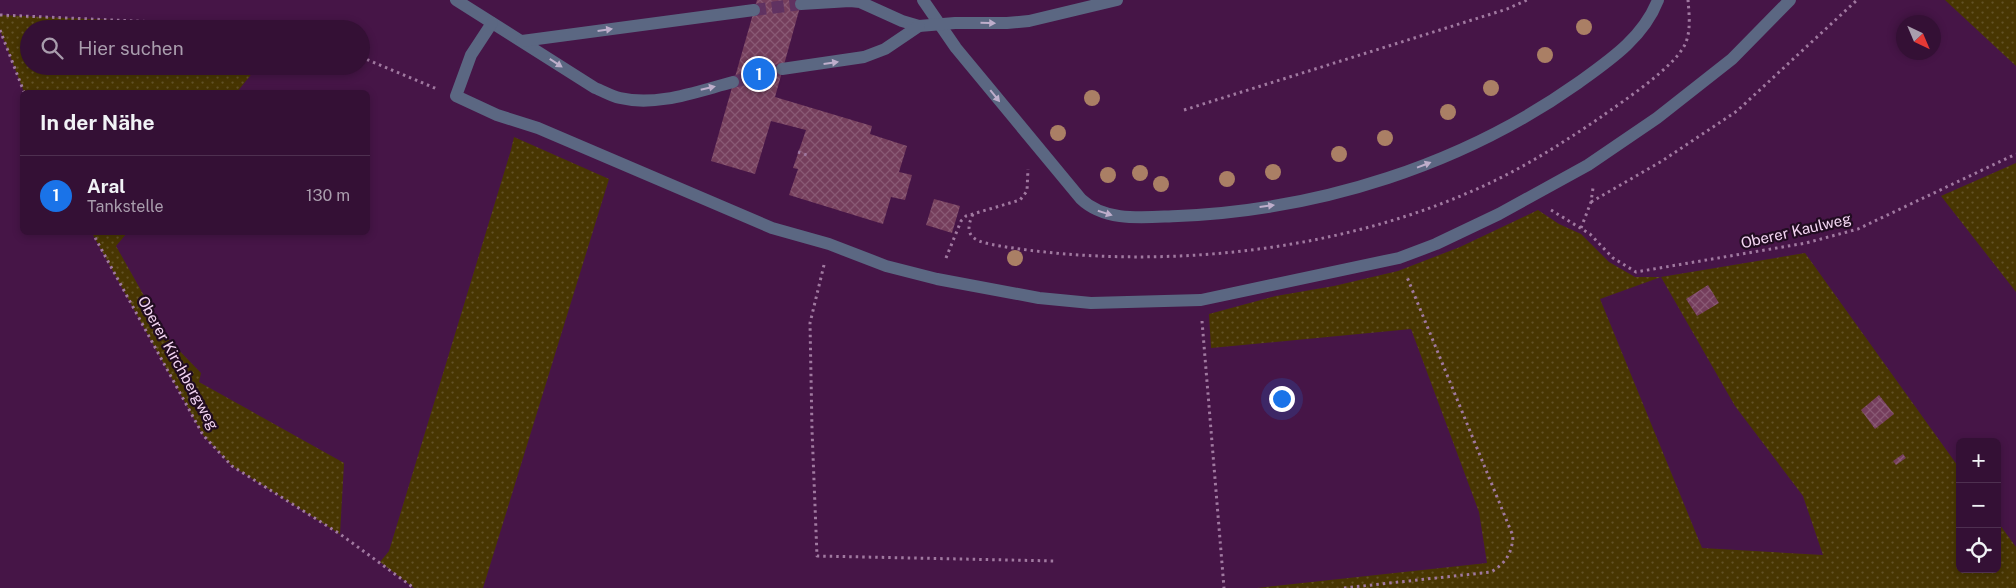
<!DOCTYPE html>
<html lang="de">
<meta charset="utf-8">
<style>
:root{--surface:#341035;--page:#3c193d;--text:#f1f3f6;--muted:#a99dad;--line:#4e3050;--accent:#1a73e8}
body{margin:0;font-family:"Public Sans",sans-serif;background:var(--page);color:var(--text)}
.controls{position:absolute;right:15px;bottom:15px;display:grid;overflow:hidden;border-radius:8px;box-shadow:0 2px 8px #0003}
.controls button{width:45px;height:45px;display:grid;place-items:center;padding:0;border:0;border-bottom:1px solid var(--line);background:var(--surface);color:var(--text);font:25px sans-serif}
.compass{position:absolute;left:1896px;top:15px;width:45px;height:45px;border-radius:50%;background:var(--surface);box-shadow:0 2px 8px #0003;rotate:136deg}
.you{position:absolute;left:1281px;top:398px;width:18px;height:18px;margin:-12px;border:4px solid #fff;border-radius:50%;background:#1a73e8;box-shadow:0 0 0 8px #1a73e833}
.badge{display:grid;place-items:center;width:32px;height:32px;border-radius:50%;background:var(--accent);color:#fff;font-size:16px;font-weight:700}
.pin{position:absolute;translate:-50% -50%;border:2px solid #fff;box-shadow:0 1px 5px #0006}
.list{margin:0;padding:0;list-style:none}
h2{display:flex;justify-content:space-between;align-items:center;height:65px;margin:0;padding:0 20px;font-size:21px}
h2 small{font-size:16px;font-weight:400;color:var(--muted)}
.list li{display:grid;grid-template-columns:32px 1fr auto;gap:15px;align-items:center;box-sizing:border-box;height:80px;padding:0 20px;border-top:1px solid var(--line)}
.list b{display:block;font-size:19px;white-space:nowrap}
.list p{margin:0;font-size:16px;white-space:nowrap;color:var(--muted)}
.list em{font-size:16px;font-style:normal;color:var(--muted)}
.icon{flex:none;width:28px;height:28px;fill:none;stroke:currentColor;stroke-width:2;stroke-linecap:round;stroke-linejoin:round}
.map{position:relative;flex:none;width:2016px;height:588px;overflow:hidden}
.search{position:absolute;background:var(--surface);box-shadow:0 2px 8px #0003;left:20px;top:20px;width:350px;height:55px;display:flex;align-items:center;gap:12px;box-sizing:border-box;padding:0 18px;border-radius:28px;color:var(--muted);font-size:19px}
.panel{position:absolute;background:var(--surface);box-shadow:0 2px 8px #0003;left:20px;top:90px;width:350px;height:145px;border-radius:8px}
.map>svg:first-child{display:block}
</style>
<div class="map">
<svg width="2016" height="588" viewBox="0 0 2016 588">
<defs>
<pattern id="green-dots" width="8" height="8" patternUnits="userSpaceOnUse" patternTransform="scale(1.25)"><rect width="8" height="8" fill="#483602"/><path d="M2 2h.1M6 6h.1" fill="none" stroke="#635227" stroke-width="1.8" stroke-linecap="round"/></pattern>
<pattern id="building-cross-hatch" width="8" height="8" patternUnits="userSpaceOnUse" patternTransform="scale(1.25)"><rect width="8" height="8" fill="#753e5c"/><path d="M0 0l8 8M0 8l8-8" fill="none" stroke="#895974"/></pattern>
</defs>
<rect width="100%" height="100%" fill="#461547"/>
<g fill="url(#green-dots)" fill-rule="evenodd">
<path d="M 1945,0 L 2016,0 L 2016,66 Z"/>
<path d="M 0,15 L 180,23 L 164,29 L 29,29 L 29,66 L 258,66 L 237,92 L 24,92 L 0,30 Z"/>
<path d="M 514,137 L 609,179 L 483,588 L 414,588 L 380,562 L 389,551 L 511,150 Z"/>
<path d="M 2016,163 L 2016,292 L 1941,196 Z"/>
<path d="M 1538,210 L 1559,224 L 1581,234 L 1609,262 L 1635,277 L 1661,277 L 1805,253 L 1960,469 L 1960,569 L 1997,569 L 1997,521 L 2016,547 L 2016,588 L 1257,588 L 1487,563 L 1479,512 L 1411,329 L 1211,348 L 1209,314 L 1276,296 L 1334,286 L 1398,271 L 1460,247 ZM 1661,277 L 1735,406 L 1803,496 L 1823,555 L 1702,548 L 1600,299 Z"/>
<path d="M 92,233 L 127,233 L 116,246 L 169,340 L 201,373 L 199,382 L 344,463 L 340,534 L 232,466 L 203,435 Z"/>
</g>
<g fill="url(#building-cross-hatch)">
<path d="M 757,0 L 802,0 L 775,97 L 872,126 L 870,134 L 907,146 L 899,172 L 912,175 L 905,200 L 891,197 L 883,224 L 789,195 L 798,169 L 793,168 L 806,130 L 771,121 L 755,174 L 711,161 Z"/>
<path d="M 934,199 L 960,206 L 952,233 L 926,225 Z"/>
<path d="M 1708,285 L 1719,303 L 1697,316 L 1686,299 Z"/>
<path d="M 1879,395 L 1894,414 L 1875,429 L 1861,410 Z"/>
<path d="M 1903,454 L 1906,458 L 1896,465 L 1893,461 Z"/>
</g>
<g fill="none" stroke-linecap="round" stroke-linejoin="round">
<g stroke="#603261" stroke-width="12" stroke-dasharray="12 6" stroke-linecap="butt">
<path d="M 754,10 L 801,4"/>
<path d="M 733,82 L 782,69"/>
</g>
<g stroke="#a079a0" stroke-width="3" stroke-dasharray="2.5 4" stroke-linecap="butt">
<path d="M 0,15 L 180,23 L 226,29"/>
<path d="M 0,30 L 24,92"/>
<path d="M 361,57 L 437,89"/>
<path d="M 1184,110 L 1507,9 L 1527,0"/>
<path d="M 798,152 L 807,155"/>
<path d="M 1591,202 L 1662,161 L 1737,111 L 1857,0"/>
<path d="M 1551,210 L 1590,234 L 1613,258 L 1636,272 L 1806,243 L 1858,229 L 2016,154"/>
<path d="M 973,214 C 961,239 978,242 1000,246 C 1160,272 1349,252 1496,180 C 1533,162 1567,140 1601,117 C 1623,101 1677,66 1686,42 C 1691,29 1689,13 1688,0"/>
<path d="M 1581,228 L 1591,202 L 1593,188"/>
<path d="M 92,232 L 203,435 L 232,466 L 340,534 L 414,588"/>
<path d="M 946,258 L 961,221 L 966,216 L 1020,200 L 1027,191 L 1028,169"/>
<path d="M 824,265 L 810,323 L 812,430 L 817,556 L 1056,561"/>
<path d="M 1202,321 L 1224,588"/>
<path d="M 1344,588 L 1491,572 C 1506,563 1512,553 1513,536 L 1407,277"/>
</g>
<g stroke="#5b6782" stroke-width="12">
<path d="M 456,0 L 595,88 C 603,91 611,96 620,98 C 657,107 698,91 733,82"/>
<path d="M 923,0 L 956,48 L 1081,199 C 1106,223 1146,217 1178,216 C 1320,210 1462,165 1578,83 C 1610,60 1643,38 1658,0"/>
<path d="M 801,4 L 850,1 L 860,2 L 902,21 L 919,26 L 955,23 L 1007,23 L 1029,21 L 1117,0"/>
<path d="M 492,23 L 471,55 L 456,96 L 497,115 L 538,128 L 772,228 L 829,244 L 886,266 L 937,279 L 1039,298 L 1091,303 L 1201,300 L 1399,258 L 1436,244 L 1499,214 L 1588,165 L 1657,118 L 1732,59 L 1790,0"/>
<path d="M 522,41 L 754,10"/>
<path d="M 782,69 L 864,57 L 885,49 L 919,26"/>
</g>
</g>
<g fill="#aa7f65">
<circle cx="1584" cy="27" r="8"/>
<circle cx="1545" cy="55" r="8"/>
<circle cx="1491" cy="88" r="8"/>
<circle cx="1092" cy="98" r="8"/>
<circle cx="1448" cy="112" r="8"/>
<circle cx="1058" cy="133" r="8"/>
<circle cx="1385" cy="138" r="8"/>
<circle cx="1339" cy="154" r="8"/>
<circle cx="1273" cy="172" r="8"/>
<circle cx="1140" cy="173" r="8"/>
<circle cx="1108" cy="175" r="8"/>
<circle cx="1227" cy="179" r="8"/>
<circle cx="1161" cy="184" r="8"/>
<circle cx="1015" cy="258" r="8"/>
</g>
<defs><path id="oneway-solid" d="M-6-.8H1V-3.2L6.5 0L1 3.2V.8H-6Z" transform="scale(1.25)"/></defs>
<g fill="#beaecb">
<use href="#oneway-solid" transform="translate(988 23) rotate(1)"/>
<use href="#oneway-solid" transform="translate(605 30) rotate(-8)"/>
<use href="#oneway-solid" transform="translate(556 63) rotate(33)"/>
<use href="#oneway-solid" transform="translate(831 63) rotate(-8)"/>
<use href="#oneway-solid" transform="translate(708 88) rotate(-13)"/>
<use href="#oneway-solid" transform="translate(995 96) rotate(51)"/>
<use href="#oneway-solid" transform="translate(1424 165) rotate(-21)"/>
<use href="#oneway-solid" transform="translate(1267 206) rotate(-7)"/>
<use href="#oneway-solid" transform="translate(1105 213) rotate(17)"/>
</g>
<g text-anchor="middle" stroke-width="4.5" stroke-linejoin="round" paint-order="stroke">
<g font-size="15" fill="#f3d5f2" stroke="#210c21">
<text transform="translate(1796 231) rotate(-13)" y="5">Oberer Kaulweg</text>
<text transform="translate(178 363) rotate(61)" y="5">Oberer Kirchbergweg</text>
</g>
</g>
</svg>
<div class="controls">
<button>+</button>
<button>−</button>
<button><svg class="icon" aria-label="locate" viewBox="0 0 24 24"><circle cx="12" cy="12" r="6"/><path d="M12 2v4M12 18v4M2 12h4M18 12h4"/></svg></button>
</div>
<svg class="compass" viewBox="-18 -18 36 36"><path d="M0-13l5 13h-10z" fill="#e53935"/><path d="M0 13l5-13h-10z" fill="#a99dad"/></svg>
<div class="you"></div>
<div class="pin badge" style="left:759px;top:74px">1</div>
<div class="search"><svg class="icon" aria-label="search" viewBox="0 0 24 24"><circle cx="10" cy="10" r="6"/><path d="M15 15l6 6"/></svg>Hier suchen</div>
<section class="panel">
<h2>In der Nähe<small></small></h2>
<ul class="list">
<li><span class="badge">1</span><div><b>Aral</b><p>Tankstelle</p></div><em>130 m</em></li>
</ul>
</section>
</div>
